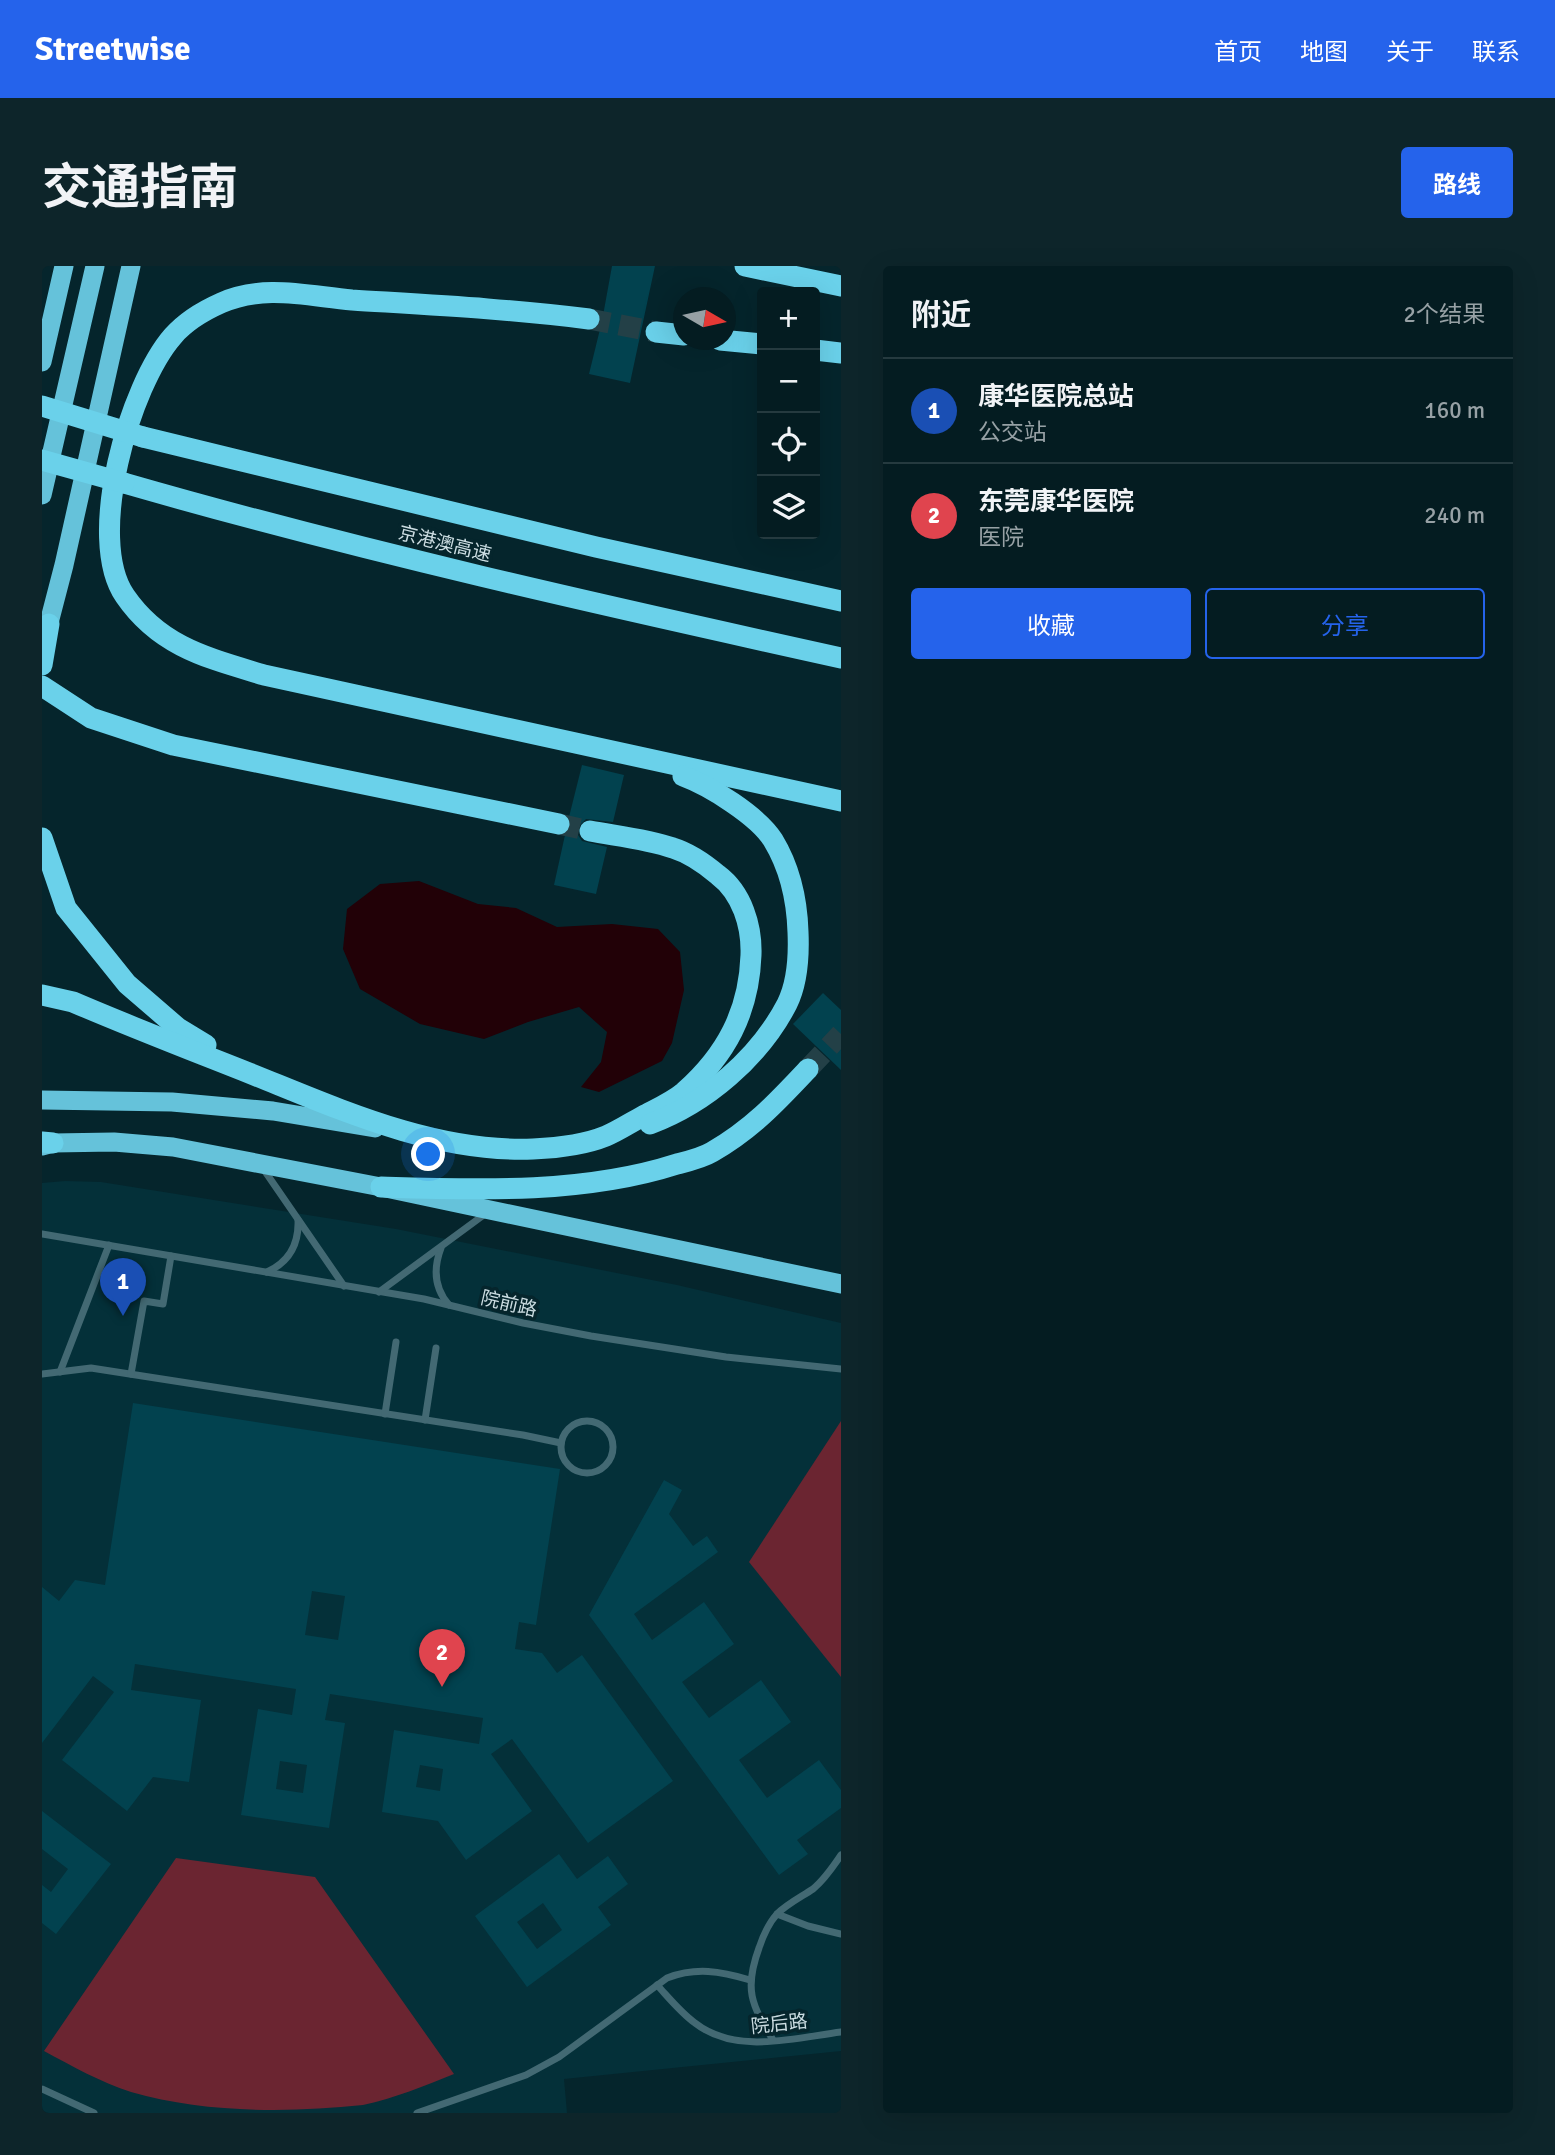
<!DOCTYPE html>
<html lang="zh">
<meta charset="utf-8">
<style>
:root{--surface:#041c21;--page:#0d252a;--text:#f1f3f6;--muted:#97a1a5;--line:#253a3f;--accent:#2563eb}
body{margin:0;font-family:Signika,"Noto Sans SC",sans-serif;background:var(--page);color:var(--text)}
.controls{position:absolute;right:21px;top:21px;display:grid;overflow:hidden;border-radius:7px;box-shadow:0 7px 28px #0002}
.controls button{width:63px;height:63px;display:grid;place-items:center;padding:0;border:0;border-bottom:2px solid var(--line);background:var(--surface);color:var(--text);font:35px sans-serif}
.compass{position:absolute;left:631px;top:21px;width:63px;height:63px;border-radius:50%;background:var(--surface);box-shadow:0 7px 28px #0002;rotate:99deg}
.you{position:absolute;left:387px;top:889px;width:24px;height:24px;margin:-18px;border:5px solid #fff;border-radius:50%;background:#1a73e8;box-shadow:0 0 0 10px #1a73e833}
.badge{display:grid;place-items:center;width:46px;height:46px;border-radius:50%;background:var(--accent);color:#fff;font-size:23px;font-weight:700}
.pin{position:absolute;translate:-50% -58px;filter:drop-shadow(0 2px 4px #0008)}
.pin::after{content:'';position:absolute;top:37px;width:24px;height:21px;background:inherit;clip-path:polygon(0 0,100% 0,50% 100%)}
.list{margin:0;padding:0;list-style:none}
h2{display:flex;justify-content:space-between;align-items:center;height:91px;margin:0;padding:0 28px;font-size:30px}
h2 small{font-size:23px;font-weight:400;color:var(--muted)}
.list li{display:grid;grid-template-columns:46px 1fr auto;gap:21px;align-items:center;box-sizing:border-box;height:105px;padding:0 28px;border-top:2px solid var(--line)}
.list b{display:block;font-size:26px;white-space:nowrap}
.list p{margin:0;font-size:23px;white-space:nowrap;color:var(--muted)}
.list em{font-size:23px;font-style:normal;color:var(--muted)}
.actions{display:flex;gap:14px;padding:21px 28px}
.actions a{flex:1;padding:16px 0;border:2px solid var(--accent);border-radius:7px;text-align:center;font-size:24px;color:var(--accent)}
.actions .main{background:var(--accent);color:#fff}
.icon{flex:none;width:38px;height:38px;fill:none;stroke:currentColor;stroke-width:2;stroke-linecap:round;stroke-linejoin:round}
.map{position:relative;flex:none;width:799px;height:1847px;overflow:hidden;border-radius:7px}
header{display:flex;align-items:center;gap:42px;box-sizing:border-box;height:98px;padding:0 35px;background:var(--accent);color:#fff}
header strong{font-size:33px}
nav{display:flex;gap:38px;margin-inline-start:auto;font-size:24px}
.intro{display:flex;align-items:center;justify-content:space-between;box-sizing:border-box;height:168px;padding:0 42px}
h1{margin:0;font-size:49px}
.button{padding:18px 32px;border-radius:7px;background:var(--accent);color:#fff;font-size:24px;font-weight:700}
main{display:flex;gap:42px;padding:0 42px}
aside{flex:1;background:var(--surface);border-radius:7px;box-shadow:0 7px 28px #0002}
.map>svg:first-child{display:block}
</style>
<header>
<strong>Streetwise</strong>
<nav><a>首页</a><a>地图</a><a>关于</a><a>联系</a></nav>
</header>
<div class="intro"><h1>交通指南</h1><a class="button">路线</a></div>
<main>
<div class="map">
<svg width="799" height="1847" viewBox="0 0 799 1847">
<rect width="100%" height="100%" fill="#05252c"/>
<path fill="#043039" d="M 23,915 L 59,916 L 354,963 L 635,1019 L 799,1057 L 799,1785 L 522,1813 L 525,1847 L 0,1847 L 0,917 Z"/>
<g fill="#6b2531">
<path d="M 799,1155 L 799,1411 L 707,1296 Z"/>
<path d="M 134,1592 L 273,1611 L 412,1808 C 382,1820 353,1832 321,1839 C 245,1847 162,1847 89,1826 C 58,1816 30,1800 2,1785 Z"/>
</g>
<path fill="#220107" d="M 377,615 L 436,638 L 474,642 L 515,661 L 570,658 L 616,663 L 638,686 L 642,724 L 630,777 L 620,795 L 557,826 L 539,821 L 559,796 L 565,766 L 537,741 L 486,756 L 442,773 L 378,758 L 318,723 L 301,683 L 305,643 L 338,618 Z"/>
<g fill="#02424f" fill-rule="evenodd">
<path d="M 570,0 L 613,0 L 588,117 L 547,108 L 560,55 Z"/>
<path d="M 540,499 L 582,509 L 571,556 L 544,553 L 535,562 L 536,569 L 540,575 L 565,581 L 554,628 L 512,619 L 523,569 L 530,561 L 527,551 Z"/>
<path d="M 781,727 L 799,744 L 799,804 L 751,758 Z"/>
<path d="M 91,1137 L 518,1203 L 494,1359 L 477,1356 L 473,1383 L 500,1387 L 515,1407 L 540,1389 L 631,1515 L 546,1577 L 470,1473 L 449,1488 L 490,1545 L 424,1594 L 396,1555 L 340,1546 L 352,1464 L 437,1478 L 441,1452 L 288,1428 L 283,1454 L 303,1457 L 287,1562 L 199,1549 L 216,1443 L 250,1449 L 254,1423 L 93,1398 L 89,1424 L 159,1434 L 147,1516 L 111,1511 L 85,1545 L 20,1494 L 72,1426 L 51,1410 L 0,1477 L 0,1321 L 17,1335 L 33,1314 L 63,1319 ZM 270,1325 L 303,1330 L 296,1374 L 263,1369 ZM 238,1495 L 265,1499 L 261,1527 L 234,1523 ZM 378,1499 L 401,1503 L 398,1525 L 374,1521 Z"/>
<path d="M 622,1214 L 640,1224 L 627,1248 L 651,1280 L 665,1270 L 676,1286 L 592,1348 L 610,1374 L 662,1336 L 692,1378 L 640,1416 L 667,1452 L 719,1414 L 749,1456 L 697,1494 L 725,1532 L 777,1494 L 799,1524 L 799,1542 L 755,1574 L 766,1588 L 737,1609 L 547,1349 Z"/>
<path d="M 0,1545 L 69,1598 L 14,1668 L 0,1657 L 0,1619 L 9,1626 L 26,1603 L 0,1583 Z"/>
<path d="M 517,1588 L 535,1613 L 566,1590 L 586,1618 L 556,1641 L 569,1659 L 485,1721 L 433,1650 ZM 501,1637 L 520,1664 L 495,1683 L 475,1656 Z"/>
</g>
<g fill="none" stroke-linecap="round" stroke-linejoin="round">
<g stroke="#234047" stroke-width="21" stroke-dasharray="21 10" stroke-linecap="butt">
<path d="M 547,53 L 614,66"/>
<path d="M 517,558 L 548,565"/>
<path d="M 766,803 L 799,768"/>
</g>
<g stroke="#436973" stroke-width="7">
<path d="M 220,901 L 302,1020"/>
<path d="M 0,968 L 382,1033 L 481,1057 L 549,1070 L 684,1091 L 799,1103"/>
<path d="M 399,982 C 391,1003 392,1022 407,1039"/>
<path d="M 225,1006 C 247,996 257,978 256,954"/>
<path d="M 337,1026 L 443,948"/>
<path d="M 18,1106 L 67,979"/>
<path d="M 0,1108 L 49,1102 L 481,1169 L 519,1177"/>
<path d="M 89,1108 L 102,1035 L 121,1038 L 129,990"/>
<path d="M 343,1148 L 354,1076"/>
<path d="M 383,1154 L 394,1082"/>
<circle cx="545" cy="1181" r="26"/>
<path d="M 735,1648 L 766,1660 L 799,1668"/>
<path d="M 615,1719 C 627,1732 639,1747 653,1757 C 694,1789 752,1772 799,1766"/>
<path d="M 731,1774 C 709,1738 702,1723 717,1682 C 721,1670 726,1658 735,1648 C 745,1638 759,1631 771,1623 C 782,1614 791,1601 799,1589"/>
<path d="M 0,1823 L 52,1847"/>
<path d="M 375,1847 L 484,1809 L 517,1791 L 625,1712 C 654,1701 678,1705 708,1714"/>
</g>
<g stroke="#65c2da" stroke-width="19">
<path d="M 0,96 L 22,0"/>
<path d="M 0,229 L 53,0"/>
<path d="M 3,372 L 22,299 L 89,0"/>
<path d="M 0,834 L 130,836 L 231,845 L 333,862"/>
<path d="M 0,880 L 11,877 L 72,876 L 131,881 L 339,921 L 799,1018"/>
</g>
<g stroke="#6ad1ea" stroke-width="21">
<path d="M 703,0 L 799,20"/>
<path d="M 547,53 C 468,43 389,39 310,34 C 265,30 222,18 179,37 C 161,45 144,55 131,70 C 88,119 43,272 83,330 C 118,381 166,392 222,409 L 799,535"/>
<path d="M 614,66 L 642,69"/>
<path d="M 678,74 L 720,78"/>
<path d="M 773,84 L 799,87"/>
<path d="M 101,171 L 554,281 L 799,335"/>
<path d="M 82,217 C 318,285 559,339 799,392"/>
<path d="M 0,399 L 7,358"/>
<path d="M 0,420 L 49,452 L 131,479 L 517,558"/>
<path d="M 0,572 L 24,642 L 85,718 L 136,762 L 164,779"/>
<path d="M 0,729 L 31,736 C 89,761 149,784 207,807 C 297,843 392,887 491,883 C 514,882 542,879 564,870 C 576,865 588,857 601,850 C 614,843 630,836 642,826 C 684,789 707,746 709,689 C 710,660 700,627 676,609 C 663,598 647,587 631,582 C 605,573 575,570 548,565"/>
<path d="M 608,858 C 664,837 717,792 745,738 C 756,716 757,689 756,666 C 755,633 748,602 731,574 C 716,550 668,520 641,510"/>
<path d="M 0,876 L 11,877"/>
<path d="M 339,921 C 436,924 542,928 635,898 C 647,895 660,892 670,886 C 710,863 735,836 766,803"/>
</g>
<g stroke="#6ad1ea" stroke-width="21">
<path d="M 0,140 L 101,171"/>
<path d="M 0,194 L 82,217"/>
</g>
</g>
<g text-anchor="middle" stroke-width="7" stroke-linejoin="round" paint-order="stroke">
<g font-size="19" fill="#cbdce1" stroke="#05252c">
<text transform="translate(403 277) rotate(14)" y="7">京港澳高速</text>
<text transform="translate(467 1037) rotate(13)" y="7">院前路</text>
<text transform="translate(737 1757) rotate(-6)" y="7">院后路</text>
</g>
</g>
</svg>
<div class="controls">
<button>+</button>
<button>−</button>
<button><svg class="icon" aria-label="locate" viewBox="0 0 24 24"><circle cx="12" cy="12" r="6"/><path d="M12 2v4M12 18v4M2 12h4M18 12h4"/></svg></button>
<button><svg class="icon" aria-label="layers" viewBox="0 0 24 24"><path d="M12 4l9 5-9 5-9-5zM3 14l9 5 9-5"/></svg></button>
</div>
<svg class="compass" viewBox="-18 -18 36 36"><path d="M0-13l5 13h-10z" fill="#e53935"/><path d="M0 13l5-13h-10z" fill="#97a1a5"/></svg>
<div class="you"></div>
<div class="pin badge" style="left:81px;top:1050px;background:#1a4fb4">1</div>
<div class="pin badge" style="left:400px;top:1421px;background:#e0444e">2</div>
</div>
<aside>
<h2>附近<small>2个结果</small></h2>
<ul class="list">
<li><span class="badge" style="background:#1a4fb4">1</span><div><b>康华医院总站</b><p>公交站</p></div><em>160 m</em></li>
<li><span class="badge" style="background:#e0444e">2</span><div><b>东莞康华医院</b><p>医院</p></div><em>240 m</em></li>
</ul>
<div class="actions"><a class="main">收藏</a><a>分享</a></div>
</aside>
</main>
